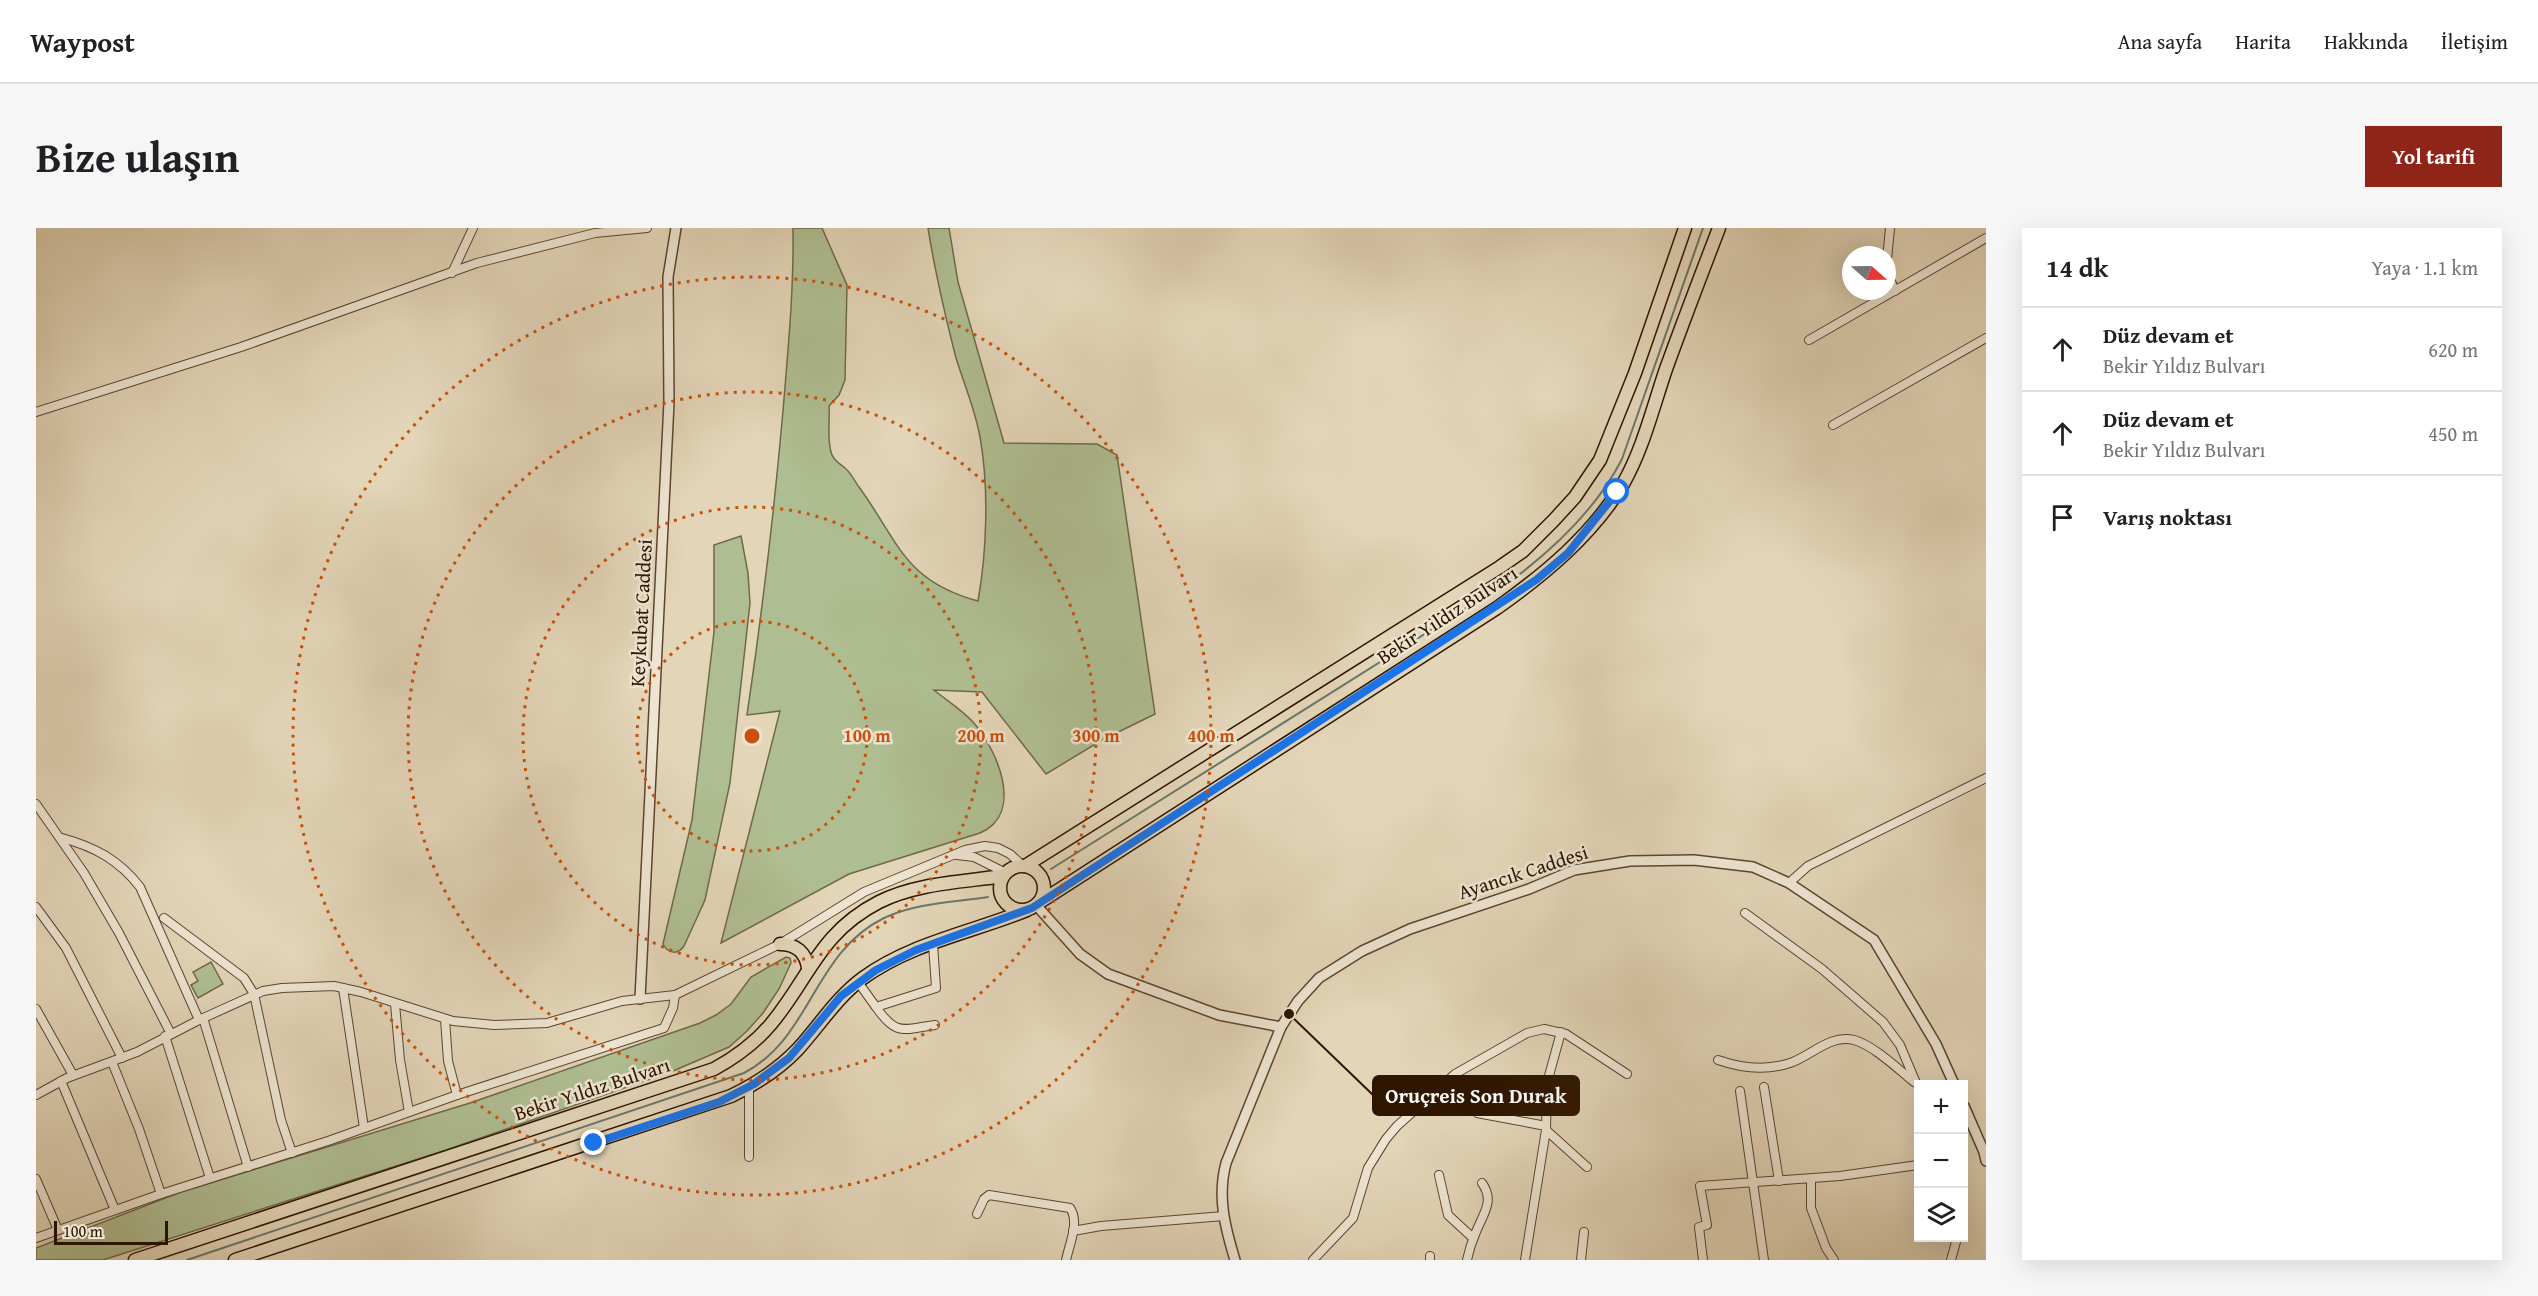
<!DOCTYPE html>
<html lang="tr">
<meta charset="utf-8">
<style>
:root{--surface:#fff;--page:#f6f6f6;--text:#202124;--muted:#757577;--line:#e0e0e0;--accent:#8f2418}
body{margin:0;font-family:"Gentium Book Plus",serif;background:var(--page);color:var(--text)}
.controls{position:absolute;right:18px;bottom:18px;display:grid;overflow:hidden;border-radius:0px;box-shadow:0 6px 24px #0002}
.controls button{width:54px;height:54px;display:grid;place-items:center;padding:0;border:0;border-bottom:2px solid var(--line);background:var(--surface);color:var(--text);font:30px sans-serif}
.compass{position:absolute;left:1806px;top:18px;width:54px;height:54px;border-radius:50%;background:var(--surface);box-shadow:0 6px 24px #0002;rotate:110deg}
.scale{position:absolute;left:18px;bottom:15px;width:114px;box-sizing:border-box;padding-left:6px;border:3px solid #2e1500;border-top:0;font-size:16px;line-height:21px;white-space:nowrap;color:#2e1500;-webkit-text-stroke:4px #ede4d1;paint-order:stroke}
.stop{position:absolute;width:18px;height:18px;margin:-14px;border:4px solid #1a73e8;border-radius:50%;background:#fff}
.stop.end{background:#1a73e8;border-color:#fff;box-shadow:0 2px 6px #0008}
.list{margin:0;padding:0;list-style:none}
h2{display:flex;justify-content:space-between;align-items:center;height:78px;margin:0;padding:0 24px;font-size:26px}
h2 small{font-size:20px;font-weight:400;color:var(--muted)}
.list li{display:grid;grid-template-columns:39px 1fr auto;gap:18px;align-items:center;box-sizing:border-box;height:84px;padding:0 24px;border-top:2px solid var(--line)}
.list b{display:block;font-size:22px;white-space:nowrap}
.list p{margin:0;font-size:20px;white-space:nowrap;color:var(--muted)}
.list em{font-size:20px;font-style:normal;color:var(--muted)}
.icon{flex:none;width:33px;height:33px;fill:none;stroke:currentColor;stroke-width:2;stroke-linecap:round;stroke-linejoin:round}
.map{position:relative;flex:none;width:1950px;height:1032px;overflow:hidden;border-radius:0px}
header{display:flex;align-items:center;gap:36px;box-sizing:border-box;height:84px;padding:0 30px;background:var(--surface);border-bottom:2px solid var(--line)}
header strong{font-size:28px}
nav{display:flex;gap:33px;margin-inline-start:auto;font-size:21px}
.intro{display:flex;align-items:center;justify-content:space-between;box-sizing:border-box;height:144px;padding:0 36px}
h1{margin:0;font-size:42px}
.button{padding:15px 27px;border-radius:0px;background:var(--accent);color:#fff;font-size:21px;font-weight:700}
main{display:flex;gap:36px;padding:0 36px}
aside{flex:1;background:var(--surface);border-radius:0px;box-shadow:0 6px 24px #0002}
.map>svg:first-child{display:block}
</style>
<header>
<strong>Waypost</strong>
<nav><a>Ana sayfa</a><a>Harita</a><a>Hakkında</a><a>İletişim</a></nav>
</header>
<div class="intro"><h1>Bize ulaşın</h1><a class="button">Yol tarifi</a></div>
<main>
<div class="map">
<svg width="1950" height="1032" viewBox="0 0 1950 1032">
<rect width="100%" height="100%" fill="#e3d5b8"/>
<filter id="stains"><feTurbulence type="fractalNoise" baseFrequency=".00333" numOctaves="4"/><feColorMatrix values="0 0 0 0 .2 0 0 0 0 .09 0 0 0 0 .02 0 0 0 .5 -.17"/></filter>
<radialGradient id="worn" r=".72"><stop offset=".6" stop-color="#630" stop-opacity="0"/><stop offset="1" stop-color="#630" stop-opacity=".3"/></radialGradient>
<g fill="#afbe92" stroke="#6e6a49" stroke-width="1.5">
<path d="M 757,0 L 786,0 L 811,57 L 809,152 L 803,167 L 793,178 C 794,193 791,210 795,224 C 797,233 804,235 810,241 C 815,245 819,254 823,259 C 863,314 868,353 942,373 C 951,323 953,259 944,209 C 939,181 928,156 920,130 C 909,87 899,44 892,0 L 913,0 L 922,54 L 968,215 L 1061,216 L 1081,227 L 1119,486 L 1066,512 L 1010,546 L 946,464 L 898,462 C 910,472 925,481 937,494 C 960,520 990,585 944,605 L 813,646 L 685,715 L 744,483 L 711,487 C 726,386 738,285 747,183 C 752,122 758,61 757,0 Z"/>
<path d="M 705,308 L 712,345 L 714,375 L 694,555 L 669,672 L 648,718 C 642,727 632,726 627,716 L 656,592 L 678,404 L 678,317 Z"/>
<path d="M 750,729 L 754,730 L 755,735 L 743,761 L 727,785 L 711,803 L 693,819 L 637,843 L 410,922 L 67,1032 L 0,1032 L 0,1020 L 145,964 L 434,875 L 664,795 L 680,787 L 695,776 L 715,749 Z"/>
<path d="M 175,734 L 187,756 L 162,770 L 155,757 L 162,753 L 157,744 Z"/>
</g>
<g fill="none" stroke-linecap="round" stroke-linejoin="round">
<g stroke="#6c7769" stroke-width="2">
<path d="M 1015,641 L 1484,346 C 1524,315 1563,276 1586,231 L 1667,0"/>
<path d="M 151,1032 L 708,845 C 776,809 777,725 848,690 C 879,675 919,674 952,669"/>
</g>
<defs>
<g id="minor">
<path d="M 1851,31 L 1854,0"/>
<path d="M 1851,44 L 1859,63"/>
<path d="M 416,45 L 437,0"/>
<path d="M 1773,112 L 1950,10"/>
<path d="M 0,184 L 205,119 L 441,35 L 559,5 L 611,0"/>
<path d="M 1797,197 L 1950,110"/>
<path d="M 0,576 L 48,645 L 83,705 L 135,806"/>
<path d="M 26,610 C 59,619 83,632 104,659 L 163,792"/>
<path d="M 921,627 L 938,629 L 970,645"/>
<path d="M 1753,655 L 1772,638 L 1950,550"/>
<path d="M 0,679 L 30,720 L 86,830"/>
<path d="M 1709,685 L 1786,741 L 1847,794 L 1864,817 L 1880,855"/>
<path d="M 128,690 L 208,750 L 218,766 L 245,892 L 256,925"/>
<path d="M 822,754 L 840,779 L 900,760 L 897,716"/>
<path d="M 307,760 L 328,900"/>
<path d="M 359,776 L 364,832 L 373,884"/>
<path d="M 840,779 C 861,809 867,801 899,797"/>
<path d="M 0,781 L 37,847"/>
<path d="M 167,790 L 212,939"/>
<path d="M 409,791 L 412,833 L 421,867"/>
<path d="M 129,808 L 174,950"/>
<path d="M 1682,832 C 1705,840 1730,843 1754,835 C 1775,828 1794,806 1818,812 C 1837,817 1862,841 1878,854"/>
<path d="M 76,834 L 103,901 L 125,966"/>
<path d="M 25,853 L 79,982"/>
<path d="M 1728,859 L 1743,953"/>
<path d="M 1704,863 L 1728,1032"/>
<path d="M 0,867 L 31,850 L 101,824 L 163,792 L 227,763 L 246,760 L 298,758 L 325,764 L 417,793 L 458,797 L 511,795 L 586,773 L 639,767 L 744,716 L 828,664 L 929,622 L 949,618 L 962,620 L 974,626 L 986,637"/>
<path d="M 1441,885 L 1510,898"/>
<path d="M 1510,902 L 1551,939"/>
<path d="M 713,929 L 713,859"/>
<path d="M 1403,947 L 1412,987 L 1437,1010"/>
<path d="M 0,951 L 22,1002"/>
<path d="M 1775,951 L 1775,980 L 1790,1020 L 1798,1032"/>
<path d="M 941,986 L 948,971 L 953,967 L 1034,980 C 1044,994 1033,1017 1030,1032"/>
<path d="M 1037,1003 L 1065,998 L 1188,988"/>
<path d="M 0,1010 L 125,966 L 292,913 L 421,867 L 628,800 L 637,780 L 639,767"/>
<path d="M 1394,1028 L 1394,1032"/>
<path d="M 1277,1032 L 1317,990 L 1332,940 L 1350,911 L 1361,898 L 1419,846 L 1491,805 L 1508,801 L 1530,806 L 1591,846"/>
<path d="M 1431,1032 C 1433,1022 1436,1013 1440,1004 C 1447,986 1459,973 1446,955"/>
<path d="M 1489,1032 L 1510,902 L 1511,855 L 1525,804"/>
<path d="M 1545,1032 L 1548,1004"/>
<path d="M 1667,1032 L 1663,999 L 1671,997 L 1664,958 L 1804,948 L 1882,937"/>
<path d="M 1915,1032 L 1921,1010"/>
</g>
<g id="tertiary">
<path d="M 1000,677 L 1044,726 L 1072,746 L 1183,787 L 1245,799"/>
<path d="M 604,771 L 633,174 L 632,49 L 640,0"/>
<path d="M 1928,878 L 1948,924 L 1950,933"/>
<path d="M 1199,1032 C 1189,999 1181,969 1190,935 L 1245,799 L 1262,773 L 1283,750 L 1326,723 L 1374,701 L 1493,661 L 1538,642 L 1594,633 L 1658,632 L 1717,639 L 1753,655 L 1838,712 L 1900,816 L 1918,856"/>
</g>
<g id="primary">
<circle cx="986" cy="660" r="22"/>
<path d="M 989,638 L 1464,339 L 1487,323 L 1518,292 L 1539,269 L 1564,232 L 1599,145 L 1649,0"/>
<path d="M 1004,674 L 1461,380 C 1509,346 1556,307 1587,256 C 1607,221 1617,179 1630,141 C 1647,94 1665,47 1683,0"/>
<path d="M 744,716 C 760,716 770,725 772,740"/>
<path d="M 99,1032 L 678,841 C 700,829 719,815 735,796 C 774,749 783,705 843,674 C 880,655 927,654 967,648"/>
<path d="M 199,1032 L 695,868 C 720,856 743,841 762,821 C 784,797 800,770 827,750 C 875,715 937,704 991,682"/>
</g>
</defs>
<use href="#minor" stroke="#5b452e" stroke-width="10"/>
<use href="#tertiary" stroke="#5b452e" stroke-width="12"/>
<use href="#primary" stroke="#2e1500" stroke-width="15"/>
<use href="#minor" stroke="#ede4d1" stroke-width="8"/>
<use href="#tertiary" stroke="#ede4d1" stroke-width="9"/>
<use href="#primary" stroke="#e3d5b8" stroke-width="12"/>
</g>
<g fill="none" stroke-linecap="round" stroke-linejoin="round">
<path stroke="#1a73e8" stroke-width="8" d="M 558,915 L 683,874 L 718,856 L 753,830 L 805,768 L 840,742 L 880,722 L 996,680 L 1500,352 L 1532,325 L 1581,264"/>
</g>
<g fill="none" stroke="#cc4f0a" stroke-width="3" stroke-dasharray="3 6">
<circle cx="716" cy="508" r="115"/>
<circle cx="716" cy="508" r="229"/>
<circle cx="716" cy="508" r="344"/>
<circle cx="716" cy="508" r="459"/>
</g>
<g text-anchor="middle" stroke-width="5" stroke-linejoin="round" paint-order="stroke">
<g font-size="20" fill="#2e1500" stroke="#ede4d1">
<text transform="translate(605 385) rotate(-87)" y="7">Keykubat Caddesi</text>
<text transform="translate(1411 387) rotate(-33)" y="7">Bekir Yıldız Bulvarı</text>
<text transform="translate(1487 644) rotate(-18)" y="7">Ayancık Caddesi</text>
<text transform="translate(556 861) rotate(-18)" y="7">Bekir Yıldız Bulvarı</text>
</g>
</g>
<circle cx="716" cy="508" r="9" fill="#cc4f0a" stroke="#ede4d1" stroke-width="3"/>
<g font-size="18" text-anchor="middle" font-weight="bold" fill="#cc4f0a" stroke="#ede4d1" stroke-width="5" stroke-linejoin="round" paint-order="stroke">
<text x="831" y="514">100 m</text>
<text x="945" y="514">200 m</text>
<text x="1060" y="514">300 m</text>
<text x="1175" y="514">400 m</text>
</g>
<path fill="none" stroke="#2e1500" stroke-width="2" d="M1253 786L1337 867"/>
<circle fill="#2e1500" stroke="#ede4d1" stroke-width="2" cx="1253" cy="786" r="6"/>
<rect fill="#2e1500" stroke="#2e1500" stroke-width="2" x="1337" y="848" width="206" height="39" rx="6"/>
<g font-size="21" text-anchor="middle" font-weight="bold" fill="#fff">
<text x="1440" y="875">Oruçreis Son Durak</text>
</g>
<rect width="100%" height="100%" filter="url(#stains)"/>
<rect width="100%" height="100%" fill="url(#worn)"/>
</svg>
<div class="controls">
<button>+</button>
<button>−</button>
<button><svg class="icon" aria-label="layers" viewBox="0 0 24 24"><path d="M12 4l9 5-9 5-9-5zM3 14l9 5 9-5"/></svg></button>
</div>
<svg class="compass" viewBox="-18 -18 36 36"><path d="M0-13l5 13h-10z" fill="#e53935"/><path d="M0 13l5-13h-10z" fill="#757577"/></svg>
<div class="scale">100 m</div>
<div class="stop" style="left:1581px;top:264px"></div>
<div class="stop end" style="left:558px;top:915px"></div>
</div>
<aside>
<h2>14 dk<small>Yaya · 1.1 km</small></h2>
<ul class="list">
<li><svg class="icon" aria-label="ahead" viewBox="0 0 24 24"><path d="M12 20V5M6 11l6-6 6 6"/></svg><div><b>Düz devam et</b><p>Bekir Yıldız Bulvarı</p></div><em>620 m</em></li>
<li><svg class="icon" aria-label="ahead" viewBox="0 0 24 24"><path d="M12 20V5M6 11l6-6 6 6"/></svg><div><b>Düz devam et</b><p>Bekir Yıldız Bulvarı</p></div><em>450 m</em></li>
<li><svg class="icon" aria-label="arrive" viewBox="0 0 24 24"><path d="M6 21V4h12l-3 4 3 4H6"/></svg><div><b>Varış noktası</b></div></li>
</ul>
</aside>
</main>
